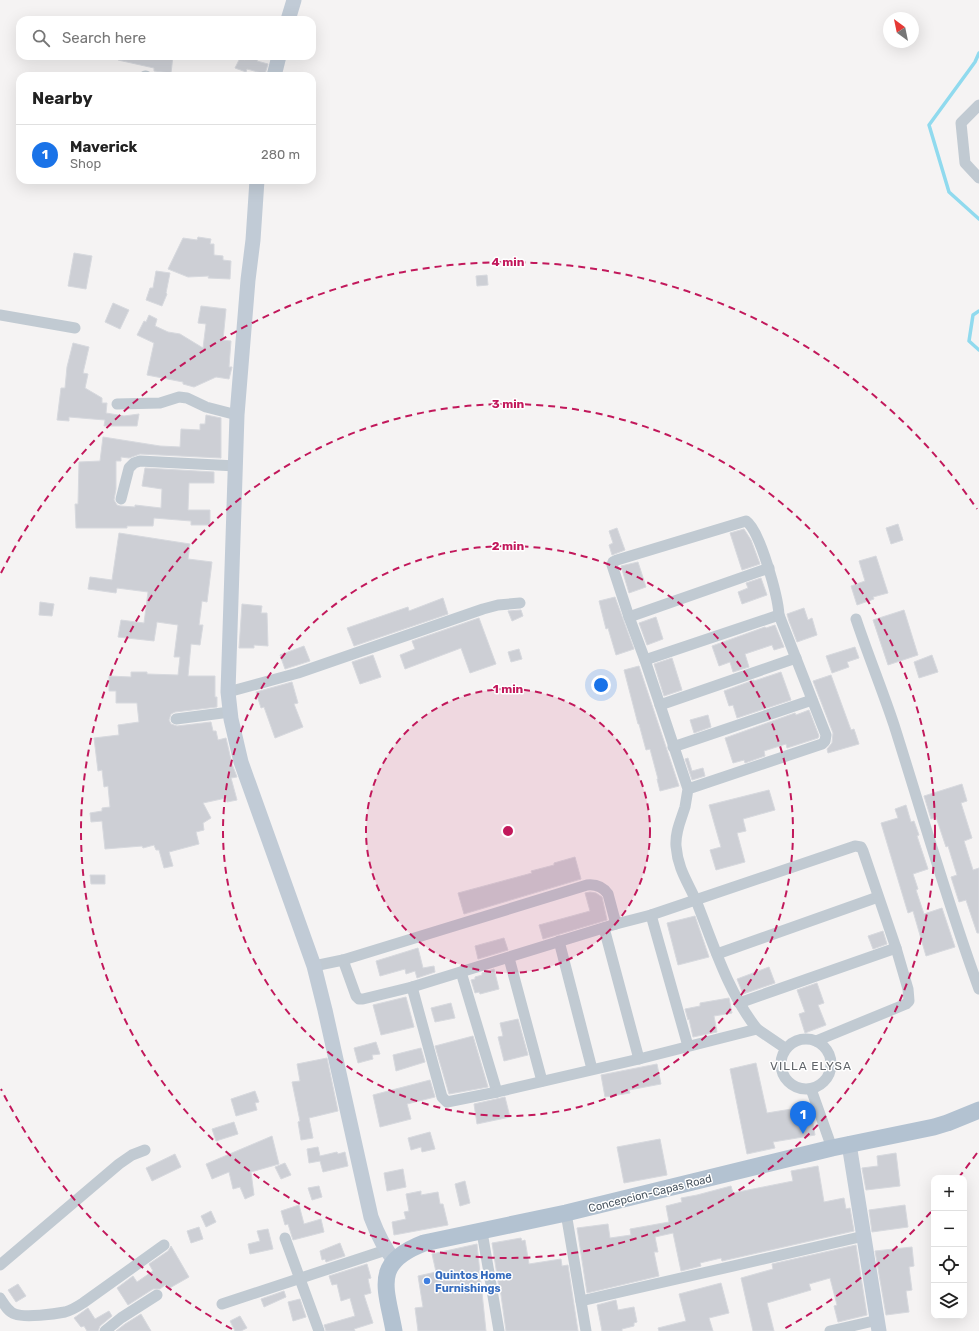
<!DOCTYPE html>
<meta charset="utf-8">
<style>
:root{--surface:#fff;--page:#f2f2f2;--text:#222;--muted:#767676;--line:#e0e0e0;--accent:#1a73e8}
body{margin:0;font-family:Rubik,sans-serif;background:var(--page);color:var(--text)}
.controls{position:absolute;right:12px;bottom:12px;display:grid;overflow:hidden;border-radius:8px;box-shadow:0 4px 16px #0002}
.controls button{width:36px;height:36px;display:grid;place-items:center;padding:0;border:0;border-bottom:1px solid var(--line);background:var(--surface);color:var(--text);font:20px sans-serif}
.compass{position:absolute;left:883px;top:12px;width:36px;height:36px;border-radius:50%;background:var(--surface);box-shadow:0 4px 16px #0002;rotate:327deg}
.you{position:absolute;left:601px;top:685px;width:14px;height:14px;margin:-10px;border:3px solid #fff;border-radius:50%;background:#1a73e8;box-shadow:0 0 0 6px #1a73e833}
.badge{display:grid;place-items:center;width:26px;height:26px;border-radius:50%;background:var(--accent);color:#fff;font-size:13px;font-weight:700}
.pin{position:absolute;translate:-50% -33px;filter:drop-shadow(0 1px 2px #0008)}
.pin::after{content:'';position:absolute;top:21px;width:14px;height:12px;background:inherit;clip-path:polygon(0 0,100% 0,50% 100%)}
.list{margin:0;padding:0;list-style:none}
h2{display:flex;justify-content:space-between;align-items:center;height:52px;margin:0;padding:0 16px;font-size:17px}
h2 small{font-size:13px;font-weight:400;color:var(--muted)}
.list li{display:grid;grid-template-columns:26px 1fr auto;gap:12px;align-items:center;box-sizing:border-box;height:60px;padding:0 16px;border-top:1px solid var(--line)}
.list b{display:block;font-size:15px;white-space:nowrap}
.list p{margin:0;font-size:13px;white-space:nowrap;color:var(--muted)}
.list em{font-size:13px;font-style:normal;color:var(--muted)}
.icon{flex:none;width:22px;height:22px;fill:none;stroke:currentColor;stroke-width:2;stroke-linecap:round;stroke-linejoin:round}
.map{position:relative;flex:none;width:979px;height:1331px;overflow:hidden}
.search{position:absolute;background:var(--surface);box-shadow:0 4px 16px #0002;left:16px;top:16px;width:300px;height:44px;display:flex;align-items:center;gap:10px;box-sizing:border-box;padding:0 14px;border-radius:12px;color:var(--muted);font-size:15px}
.panel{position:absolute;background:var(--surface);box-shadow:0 4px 16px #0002;left:16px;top:72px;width:300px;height:112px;border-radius:12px}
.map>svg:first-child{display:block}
</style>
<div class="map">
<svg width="979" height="1331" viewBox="0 0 979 1331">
<rect width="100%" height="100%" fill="#f5f3f3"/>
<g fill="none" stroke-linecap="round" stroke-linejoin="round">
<g stroke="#90daee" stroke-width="3.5">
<path d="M 979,53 L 975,62 L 929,125 L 949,192 L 979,219"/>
<path d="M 979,311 L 973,315 L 969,341 L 979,350"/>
</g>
</g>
<g fill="#cdcfd5" stroke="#d7d9de">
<path d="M 119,56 L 173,56 L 171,73 L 154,71 L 154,68 L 118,60 Z"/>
<path d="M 246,56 L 259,56 L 257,61 L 268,64 L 265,74 L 247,69 L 246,72 L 235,68 L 240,58 L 245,60 Z"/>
<path d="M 198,237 L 211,239 L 210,244 L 214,244 L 214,255 L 223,256 L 223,260 L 231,261 L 230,279 L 208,278 L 209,276 L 188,277 L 168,269 L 183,238 L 197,240 Z"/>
<path d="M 74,253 L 92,256 L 86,289 L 68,286 Z"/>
<path d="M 156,271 L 170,273 L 166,293 L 167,294 L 162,306 L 146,300 L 150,288 L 153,288 Z"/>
<path d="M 487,275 L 488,285 L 477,286 L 476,276 Z"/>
<path d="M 113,303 L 129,310 L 120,329 L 105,322 Z"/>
<path d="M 201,306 L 226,309 L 223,340 L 231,341 L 229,367 L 232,367 L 229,379 L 216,377 L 194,387 L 183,384 L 183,382 L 147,375 L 154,343 L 137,335 L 144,321 L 146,322 L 149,315 L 157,319 L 155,326 L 168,332 L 180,334 L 203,348 L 206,324 L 198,323 Z"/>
<path d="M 73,343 L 89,347 L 83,373 L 88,374 L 85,388 L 102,398 L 102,403 L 107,403 L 106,413 L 124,416 L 139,414 L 137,426 L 104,426 L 105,420 L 69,417 L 69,421 L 57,420 L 61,388 L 65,388 L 67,367 Z"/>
<path d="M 206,415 L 221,418 L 221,458 L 140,454 L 129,458 L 121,457 L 121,461 L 116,461 L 116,489 L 114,500 L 117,505 L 120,506 L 135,507 L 135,505 L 161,508 L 162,489 L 142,486 L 145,468 L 214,472 L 214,483 L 189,483 L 188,510 L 210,510 L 210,525 L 191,525 L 191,521 L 154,518 L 153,526 L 127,526 L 127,528 L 76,528 L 75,504 L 78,504 L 79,462 L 100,461 L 103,437 L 160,446 L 180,447 L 181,429 L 200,430 L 200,424 L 205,424 Z"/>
<path d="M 898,524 L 903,540 L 891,544 L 886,528 Z"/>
<path d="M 617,528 L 625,550 L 612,555 L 609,545 L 613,543 L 609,531 Z"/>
<path d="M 744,529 L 751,540 L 760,564 L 742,570 L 730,533 Z"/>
<path d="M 119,533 L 190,544 L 188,559 L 212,562 L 207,602 L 202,601 L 199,625 L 203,625 L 200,645 L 191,644 L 188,676 L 215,676 L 215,697 L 217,697 L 217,707 L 175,712 L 171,714 L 169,720 L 171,724 L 177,726 L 211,722 L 213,731 L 216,731 L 218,740 L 226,738 L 232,764 L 237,777 L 231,778 L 237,800 L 227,802 L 226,798 L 203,803 L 211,818 L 203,823 L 204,830 L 196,832 L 199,844 L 169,852 L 173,866 L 164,868 L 159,850 L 156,850 L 154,845 L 143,848 L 142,846 L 105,849 L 102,821 L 91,822 L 90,813 L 102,811 L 102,808 L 110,807 L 108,786 L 104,787 L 102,770 L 98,771 L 94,738 L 119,735 L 118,725 L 139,722 L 137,703 L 116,703 L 116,691 L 109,691 L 109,676 L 131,677 L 131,672 L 147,672 L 147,674 L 178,675 L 180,657 L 174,657 L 178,625 L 157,622 L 154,641 L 118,637 L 121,620 L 144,623 L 148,592 L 117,588 L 116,593 L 88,589 L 90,577 L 112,580 Z"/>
<path d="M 876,556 L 888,593 L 873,597 L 874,599 L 857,605 L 851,586 L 865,581 L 859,561 Z"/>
<path d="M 638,562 L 646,587 L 629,593 L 621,566 Z"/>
<path d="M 761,578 L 767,595 L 742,604 L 738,592 L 748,588 L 746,583 Z"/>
<path d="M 615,597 L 634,649 L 616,655 L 608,628 L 606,629 L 599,601 Z"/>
<path d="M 443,598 L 448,614 L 354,646 L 347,628 L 408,607 L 409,611 Z"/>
<path d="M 40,602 L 54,604 L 52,616 L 39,615 Z"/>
<path d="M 242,604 L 262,606 L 261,613 L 267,613 L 268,646 L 254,645 L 254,648 L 239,648 Z"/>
<path d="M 804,608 L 808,620 L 812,618 L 817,635 L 797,642 L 789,621 L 787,614 Z"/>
<path d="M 521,610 L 523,616 L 512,621 L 508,611 Z"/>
<path d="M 904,610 L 918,655 L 888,665 L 873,620 Z"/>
<path d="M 656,617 L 663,639 L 647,645 L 639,623 Z"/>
<path d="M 479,618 L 496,664 L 470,673 L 461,648 L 405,669 L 400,655 L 415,649 L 412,641 Z"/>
<path d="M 775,625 L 784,647 L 774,650 L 772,645 L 745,654 L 749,667 L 733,672 L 730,662 L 719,666 L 712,646 L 765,627 L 766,628 Z"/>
<path d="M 304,646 L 310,661 L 285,669 L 280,655 Z"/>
<path d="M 855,647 L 859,658 L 847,662 L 849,667 L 832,673 L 826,656 Z"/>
<path d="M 519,649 L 522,659 L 511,662 L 508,652 Z"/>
<path d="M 373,655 L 381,677 L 360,684 L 352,662 Z"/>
<path d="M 932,655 L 938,672 L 919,678 L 914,662 Z"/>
<path d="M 672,658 L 682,690 L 664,696 L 654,664 Z"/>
<path d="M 639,666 L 679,786 L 660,791 L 657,779 L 658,779 L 650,749 L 646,750 L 639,724 L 638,724 L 624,670 Z"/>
<path d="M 781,672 L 791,700 L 737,718 L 733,705 L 729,706 L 724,691 L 754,680 L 754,681 Z"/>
<path d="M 831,675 L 851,730 L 854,729 L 859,744 L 828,753 L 827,749 L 832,743 L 833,733 L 813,681 Z"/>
<path d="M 292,682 L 298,703 L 294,704 L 303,727 L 275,738 L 264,707 L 261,708 L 256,692 Z"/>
<path d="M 809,710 L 819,736 L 818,738 L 787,748 L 786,744 L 764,751 L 765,756 L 745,763 L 744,760 L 733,763 L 725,738 L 795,713 L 796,715 Z"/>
<path d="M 708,715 L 711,727 L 694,733 L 690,720 Z"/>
<path d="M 688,758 L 692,771 L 703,768 L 705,776 L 692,780 L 685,759 Z"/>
<path d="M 962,784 L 967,801 L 961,803 L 972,838 L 964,841 L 973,870 L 979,868 L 979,933 L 977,933 L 966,900 L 959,902 L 951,877 L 957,875 L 948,846 L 946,847 L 936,817 L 931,819 L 924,796 Z"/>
<path d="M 769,790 L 775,810 L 743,819 L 746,831 L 737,833 L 745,862 L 716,870 L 710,850 L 721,847 L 709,805 Z"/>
<path d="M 906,805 L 911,822 L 914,821 L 919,835 L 917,836 L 928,869 L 913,874 L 918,889 L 916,890 L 924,914 L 942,908 L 955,947 L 926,956 L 913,911 L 908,913 L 881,823 L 898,818 L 895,809 Z"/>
<path d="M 575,857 L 581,879 L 464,914 L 458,893 L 532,873 L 531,871 L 554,865 L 554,863 Z"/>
<path d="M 90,875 L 105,875 L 105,884 L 91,884 Z"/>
<path d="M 590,892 L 596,893 L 602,897 L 607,920 L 543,939 L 539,925 L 590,911 L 585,893 Z"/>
<path d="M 695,916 L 709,957 L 678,965 L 667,923 Z"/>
<path d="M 883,931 L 887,944 L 873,949 L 868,936 Z"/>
<path d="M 504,938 L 508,950 L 478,959 L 475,946 Z"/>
<path d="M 418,948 L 423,968 L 434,966 L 435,972 L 417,978 L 415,971 L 406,974 L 405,969 L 380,976 L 376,961 Z"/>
<path d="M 769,967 L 775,983 L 743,994 L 737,979 Z"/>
<path d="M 494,969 L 499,989 L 480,994 L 479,992 L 475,993 L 471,980 L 475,979 L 475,977 L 482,975 L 482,973 Z"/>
<path d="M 817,983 L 824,1003 L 818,1005 L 826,1025 L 805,1033 L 799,1014 L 805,1012 L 797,990 Z"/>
<path d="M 406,997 L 414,1027 L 381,1035 L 373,1005 Z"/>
<path d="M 729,998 L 732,1013 L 714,1016 L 717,1032 L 693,1037 L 689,1019 L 688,1020 L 685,1009 L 700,1006 L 700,1003 Z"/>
<path d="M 451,1003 L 455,1018 L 435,1022 L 431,1008 Z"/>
<path d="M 518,1019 L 528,1055 L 504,1061 L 498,1037 L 503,1036 L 500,1023 Z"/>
<path d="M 473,1036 L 488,1087 L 449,1094 L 435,1046 Z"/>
<path d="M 376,1042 L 380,1054 L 372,1055 L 373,1059 L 358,1063 L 354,1048 Z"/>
<path d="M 421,1048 L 425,1062 L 396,1071 L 393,1055 Z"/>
<path d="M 327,1058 L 338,1111 L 309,1118 L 313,1138 L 301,1140 L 298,1122 L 300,1121 L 292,1082 L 300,1081 L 297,1064 Z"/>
<path d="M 756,1063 L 767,1113 L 810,1106 L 815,1135 L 773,1142 L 775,1148 L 747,1154 L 730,1069 Z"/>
<path d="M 657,1064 L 661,1084 L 629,1090 L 630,1093 L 605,1097 L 601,1075 Z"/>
<path d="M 430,1080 L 435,1097 L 407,1104 L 411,1119 L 380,1127 L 373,1095 Z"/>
<path d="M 255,1091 L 259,1102 L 255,1103 L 257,1110 L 236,1116 L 231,1099 Z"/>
<path d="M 505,1097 L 510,1117 L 477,1124 L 474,1104 Z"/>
<path d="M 234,1122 L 238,1134 L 216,1141 L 212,1129 Z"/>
<path d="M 430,1132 L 435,1149 L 422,1152 L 421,1147 L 411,1150 L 408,1138 Z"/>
<path d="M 272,1136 L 279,1164 L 251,1172 L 254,1195 L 245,1199 L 240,1187 L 233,1189 L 229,1172 L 212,1179 L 206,1164 Z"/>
<path d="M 660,1139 L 667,1175 L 624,1183 L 617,1147 Z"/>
<path d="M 318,1147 L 320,1156 L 337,1152 L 338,1154 L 345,1152 L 348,1166 L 323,1172 L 320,1161 L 309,1163 L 307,1149 Z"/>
<path d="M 896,1153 L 900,1186 L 866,1190 L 862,1168 L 878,1166 L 877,1156 Z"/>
<path d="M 175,1154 L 181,1167 L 152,1181 L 146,1168 Z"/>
<path d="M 285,1163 L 291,1175 L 281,1179 L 275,1167 Z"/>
<path d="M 818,1166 L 824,1202 L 844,1198 L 846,1209 L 850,1208 L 854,1231 L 722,1261 L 721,1258 L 700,1263 L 701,1266 L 681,1271 L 673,1233 L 655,1237 L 658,1252 L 654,1252 L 659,1276 L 587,1293 L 577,1228 L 608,1224 L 610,1238 L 631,1235 L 630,1229 L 669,1222 L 666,1206 L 682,1202 L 681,1198 L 697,1195 L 731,1186 L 733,1193 L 793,1181 L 791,1171 Z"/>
<path d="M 403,1169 L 406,1187 L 387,1191 L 384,1173 Z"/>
<path d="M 465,1181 L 470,1203 L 460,1206 L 455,1184 Z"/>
<path d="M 319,1186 L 322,1197 L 312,1200 L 308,1188 Z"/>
<path d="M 421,1191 L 421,1195 L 438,1192 L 440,1204 L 443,1204 L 448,1225 L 394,1235 L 392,1222 L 406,1219 L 404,1212 L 409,1211 L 406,1194 Z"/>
<path d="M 299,1205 L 304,1224 L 321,1219 L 324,1232 L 293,1240 L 288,1224 L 285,1225 L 281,1211 Z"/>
<path d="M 905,1205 L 908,1227 L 872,1232 L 869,1210 Z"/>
<path d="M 211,1211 L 216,1222 L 206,1227 L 201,1216 Z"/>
<path d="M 199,1227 L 203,1239 L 191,1243 L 187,1231 Z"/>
<path d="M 268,1229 L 273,1249 L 250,1254 L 248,1244 L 260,1241 L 257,1231 Z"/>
<path d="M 521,1238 L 522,1241 L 525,1240 L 529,1264 L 561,1259 L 562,1266 L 568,1265 L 578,1331 L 506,1331 L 500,1288 L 499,1288 L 492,1243 Z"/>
<path d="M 340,1243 L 345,1256 L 326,1262 L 325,1259 L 322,1260 L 320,1251 Z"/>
<path d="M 477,1244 L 486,1331 L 418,1331 L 415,1308 L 423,1307 L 418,1276 L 436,1272 L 432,1254 Z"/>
<path d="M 856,1245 L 867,1315 L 838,1322 L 834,1306 L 837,1305 L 830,1278 L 809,1284 L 811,1290 L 767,1303 L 774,1331 L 753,1331 L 741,1278 L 773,1269 L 772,1264 Z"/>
<path d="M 171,1246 L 189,1277 L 168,1289 L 165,1285 L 160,1289 L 153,1289 L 128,1305 L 117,1288 L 133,1276 L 137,1282 L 153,1271 L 149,1264 L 168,1251 Z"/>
<path d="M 912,1247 L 914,1266 L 909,1267 L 912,1290 L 906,1291 L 909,1312 L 886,1315 L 875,1251 Z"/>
<path d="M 367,1264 L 371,1278 L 368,1279 L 371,1293 L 364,1295 L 373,1323 L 354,1329 L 355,1331 L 326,1331 L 324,1325 L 355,1316 L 350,1298 L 341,1301 L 337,1284 L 332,1285 L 329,1276 Z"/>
<path d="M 721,1283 L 729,1313 L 709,1318 L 713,1331 L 659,1331 L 658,1328 L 686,1321 L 679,1294 Z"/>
<path d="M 18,1284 L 26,1296 L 16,1302 L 8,1290 Z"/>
<path d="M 284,1291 L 286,1297 L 264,1307 L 261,1299 Z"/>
<path d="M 300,1299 L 306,1317 L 293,1321 L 288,1302 Z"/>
<path d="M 616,1300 L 618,1310 L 634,1307 L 637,1322 L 634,1323 L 634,1326 L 622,1329 L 622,1331 L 602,1331 L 597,1305 Z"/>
<path d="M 88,1308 L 95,1319 L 109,1311 L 112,1316 L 100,1326 L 98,1331 L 87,1331 L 84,1326 L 81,1327 L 74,1318 Z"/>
<path d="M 141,1314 L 151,1331 L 116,1331 L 125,1324 Z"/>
<path d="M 240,1316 L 247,1328 L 241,1331 L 235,1331 L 230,1321 Z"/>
</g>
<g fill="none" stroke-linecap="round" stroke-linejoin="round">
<g stroke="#c1cad2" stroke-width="11">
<path d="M 145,76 L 146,76"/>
<path d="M 979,105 L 961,123 L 965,163 L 979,178"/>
<path d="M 0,315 L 75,328"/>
<path d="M 117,404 L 160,403 L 179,397 L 187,398 L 206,407 L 237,415"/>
<path d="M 121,499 L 129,468 L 134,463 L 140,461 L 236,466"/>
<path d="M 629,617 L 769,568"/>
<path d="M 856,619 C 868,655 882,689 894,725 C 922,813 947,902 979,989"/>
<path d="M 645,660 L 779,615"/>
<path d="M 228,692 L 298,673 L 483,609 L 498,605 L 520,603"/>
<path d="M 660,705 L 796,658"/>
<path d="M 176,719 L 230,712"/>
<path d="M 673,747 L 812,700"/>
<path d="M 688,789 L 822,744 L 825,741 L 826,735 L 779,615 C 778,597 760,530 746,521 L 617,560 L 613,562 L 612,565 L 629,617 L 645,660 L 688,789 C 687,795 686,801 685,807 C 681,820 675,832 676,846 C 678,870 688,882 697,903 C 714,946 728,992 757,1029"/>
<path d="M 651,915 L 688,1046"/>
<path d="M 604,928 L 639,1059"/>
<path d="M 559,941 L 592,1069"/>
<path d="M 717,954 L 878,897"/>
<path d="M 509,958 L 542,1081"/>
<path d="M 343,960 L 356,996 L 359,999 L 363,999 L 412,987 L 616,924 L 651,915 L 855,846 L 861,847 L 863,851 L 896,948 L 908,989 L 909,1001 L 906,1004 L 816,1041"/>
<path d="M 314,966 L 343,960 L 587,885 C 596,884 603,887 608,894 L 616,924"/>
<path d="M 461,972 L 497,1092"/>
<path d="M 412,987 L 442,1097 L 447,1102 L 497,1092 L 639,1059 L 757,1029 L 785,1048"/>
<path d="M 739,1003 L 896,948"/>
<circle cx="806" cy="1064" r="25"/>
<path d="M 811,1089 L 832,1148"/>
<path d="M 566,1213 L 586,1331"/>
<path d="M 482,1232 L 499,1331"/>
<path d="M 285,1238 L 319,1331"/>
<path d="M 0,1265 L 119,1164 L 132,1155 L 145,1150"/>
<path d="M 0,1298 C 4,1304 8,1312 15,1314 C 25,1318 55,1314 65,1312 C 72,1310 77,1307 83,1303 L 164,1245"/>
<path d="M 581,1301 L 864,1236"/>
<path d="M 222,1304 L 386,1250"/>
<path d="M 105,1331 L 121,1318 L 157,1295"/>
<path d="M 830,1331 L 878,1320"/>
</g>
<g stroke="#c1cbd6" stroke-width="15">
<path d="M 288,20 L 294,0"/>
<path d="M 274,76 L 279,56"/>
<path d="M 257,180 L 253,240 L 248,280 L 237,415 L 228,692 L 231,719 L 241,762 L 314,966 L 325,1010 L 371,1217 C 377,1233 383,1247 394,1260"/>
<path d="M 849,1144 L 879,1331"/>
</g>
<path stroke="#b3c2d1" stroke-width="17" d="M 394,1331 C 386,1287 372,1263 424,1243 L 566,1213 L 832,1148 L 934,1127 L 947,1123 L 979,1110"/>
</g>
<circle cx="508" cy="831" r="142" fill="#c2185b" fill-opacity=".12"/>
<g fill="none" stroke="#c2185b" stroke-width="2" stroke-dasharray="7 5">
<circle cx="508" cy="831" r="142"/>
<circle cx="508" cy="831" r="285"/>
<circle cx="508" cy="831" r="427"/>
<path d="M977 1153A569 569 0 0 1 959 1177M931 1212A569 569 0 0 1 784 1329M232 1329A569 569 0 0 1 1 1089M1 573A569 569 0 0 1 977 509"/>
</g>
<circle fill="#3f7fe0" stroke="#fff" stroke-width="1.5" cx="427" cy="1281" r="4"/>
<g text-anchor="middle" stroke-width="3" stroke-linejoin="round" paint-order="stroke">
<g font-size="11" fill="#4a5661" stroke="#fff">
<text transform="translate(650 1193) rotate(-14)" y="4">Concepcion-Capas Road</text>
</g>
<g font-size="11" font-weight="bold" fill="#366cbe" stroke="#fff" text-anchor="start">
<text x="435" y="1279">Quintos Home<tspan x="435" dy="13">Furnishings</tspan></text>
</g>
<g font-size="12" letter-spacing="1" fill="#5f6368" stroke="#fff">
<text x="811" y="1070">VILLA ELYSA</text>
</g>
</g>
<circle cx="508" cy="831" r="6" fill="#c2185b" stroke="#fff" stroke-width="2"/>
<g font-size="12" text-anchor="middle" font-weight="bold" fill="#c2185b" stroke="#fff" stroke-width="3" stroke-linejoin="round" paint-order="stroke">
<text x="508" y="266">4 min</text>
<text x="508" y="408">3 min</text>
<text x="508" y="550">2 min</text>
<text x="508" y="693">1 min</text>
</g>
</svg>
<div class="controls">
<button>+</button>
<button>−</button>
<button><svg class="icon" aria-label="locate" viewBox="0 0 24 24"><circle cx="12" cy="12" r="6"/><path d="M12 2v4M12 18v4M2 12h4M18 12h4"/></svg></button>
<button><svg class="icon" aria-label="layers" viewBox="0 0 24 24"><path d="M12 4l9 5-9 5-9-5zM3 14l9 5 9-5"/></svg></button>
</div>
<svg class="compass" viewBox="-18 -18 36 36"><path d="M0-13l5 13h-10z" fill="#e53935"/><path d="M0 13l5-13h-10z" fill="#767676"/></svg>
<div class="you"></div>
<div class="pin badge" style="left:803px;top:1134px">1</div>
<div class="search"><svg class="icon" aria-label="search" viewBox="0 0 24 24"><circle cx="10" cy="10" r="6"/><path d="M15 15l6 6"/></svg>Search here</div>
<section class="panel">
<h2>Nearby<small></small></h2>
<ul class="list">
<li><span class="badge">1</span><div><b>Maverick</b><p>Shop</p></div><em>280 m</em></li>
</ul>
</section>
</div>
